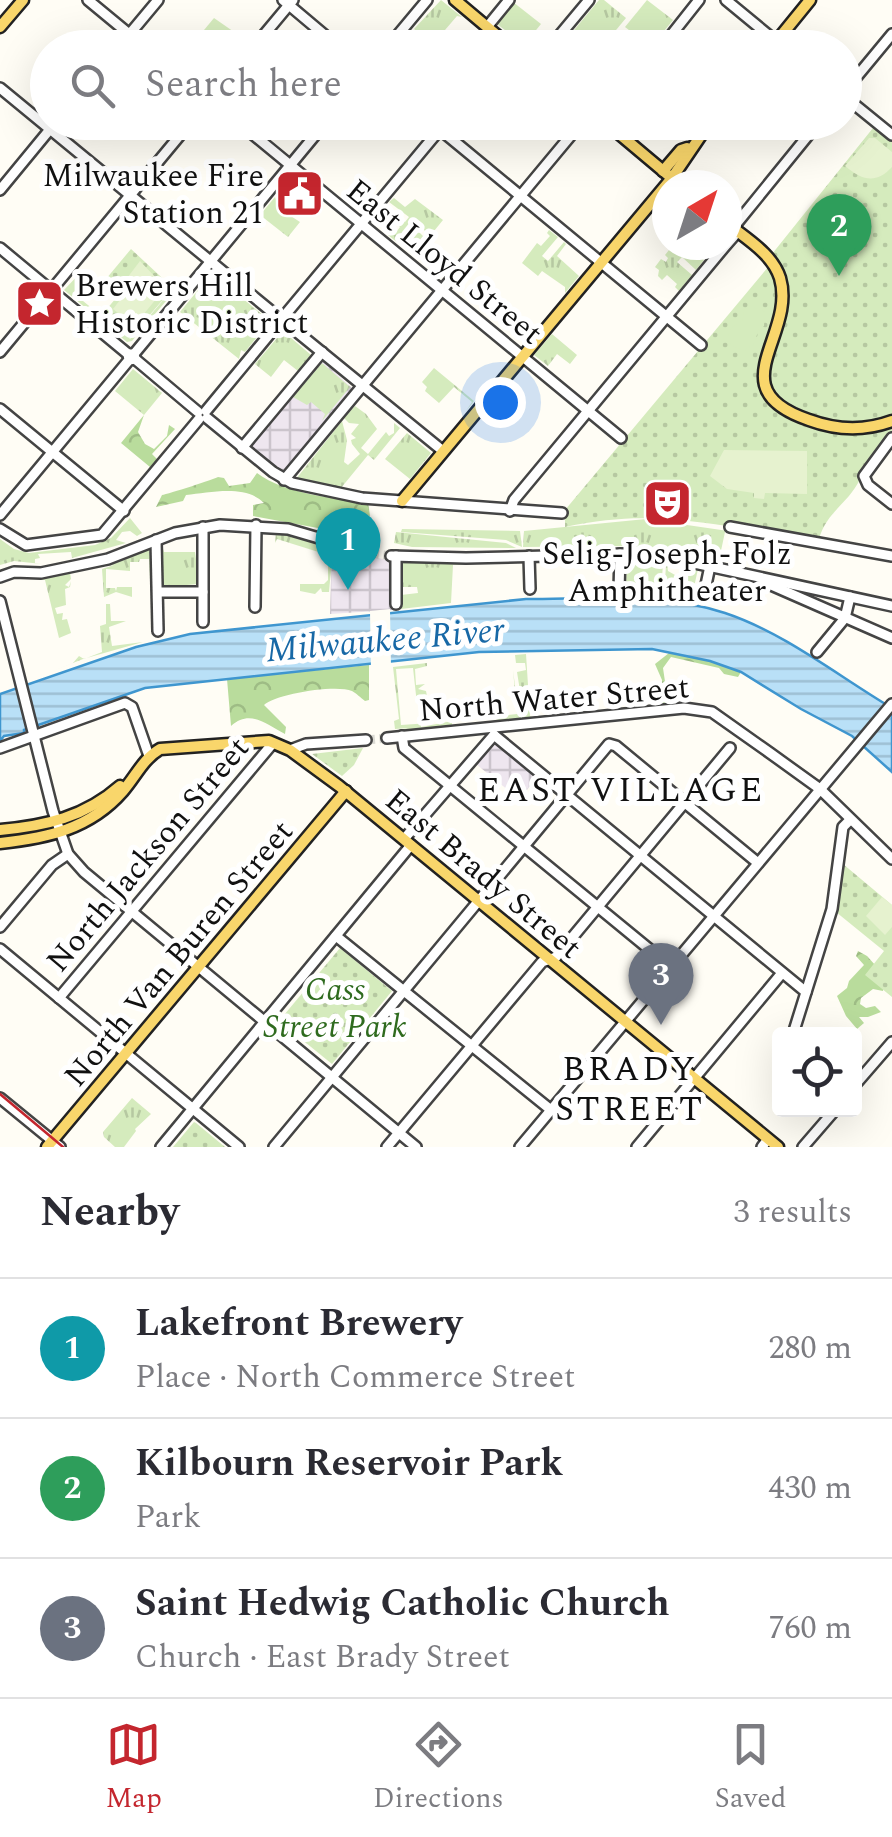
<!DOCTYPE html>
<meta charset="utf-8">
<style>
:root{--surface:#fff;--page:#f7f7f7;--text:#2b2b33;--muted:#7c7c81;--line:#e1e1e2;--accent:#c4262e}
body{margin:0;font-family:Spectral,serif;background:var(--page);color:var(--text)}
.controls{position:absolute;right:30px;bottom:30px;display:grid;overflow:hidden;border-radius:10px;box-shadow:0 10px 40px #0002}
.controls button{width:90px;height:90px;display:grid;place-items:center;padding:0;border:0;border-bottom:2px solid var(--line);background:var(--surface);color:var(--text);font:50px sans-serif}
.compass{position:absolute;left:652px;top:170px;width:90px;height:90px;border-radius:50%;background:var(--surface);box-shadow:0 10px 40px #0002;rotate:39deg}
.you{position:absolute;left:500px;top:402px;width:35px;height:35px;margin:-25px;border:8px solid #fff;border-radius:50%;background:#1a73e8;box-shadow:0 0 0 15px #1a73e833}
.badge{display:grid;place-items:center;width:65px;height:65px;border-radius:50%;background:var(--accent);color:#fff;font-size:32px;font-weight:700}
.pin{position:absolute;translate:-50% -82px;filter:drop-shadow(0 2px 5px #0008)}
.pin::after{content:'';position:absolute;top:52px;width:35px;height:30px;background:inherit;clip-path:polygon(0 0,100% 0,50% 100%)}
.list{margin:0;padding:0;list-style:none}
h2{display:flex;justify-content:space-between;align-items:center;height:130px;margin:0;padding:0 40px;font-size:42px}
h2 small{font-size:32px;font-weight:400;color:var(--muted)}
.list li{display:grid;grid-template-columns:65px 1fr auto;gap:30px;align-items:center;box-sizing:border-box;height:140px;padding:0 40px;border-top:2px solid var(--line)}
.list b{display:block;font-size:38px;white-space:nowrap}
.list p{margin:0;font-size:32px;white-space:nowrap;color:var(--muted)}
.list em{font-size:32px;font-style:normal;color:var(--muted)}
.icon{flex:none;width:55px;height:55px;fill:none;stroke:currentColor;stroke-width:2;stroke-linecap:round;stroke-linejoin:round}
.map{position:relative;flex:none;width:892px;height:1147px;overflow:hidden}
.search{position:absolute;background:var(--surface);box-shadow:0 10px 40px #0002;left:30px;right:30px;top:30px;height:110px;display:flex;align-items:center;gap:25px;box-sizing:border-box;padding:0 35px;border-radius:55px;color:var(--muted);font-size:38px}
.sheet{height:550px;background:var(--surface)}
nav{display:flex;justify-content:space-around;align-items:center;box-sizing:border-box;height:140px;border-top:2px solid var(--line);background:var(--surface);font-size:28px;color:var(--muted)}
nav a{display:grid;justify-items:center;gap:5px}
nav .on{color:var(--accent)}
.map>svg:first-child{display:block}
</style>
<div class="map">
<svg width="892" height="1147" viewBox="0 0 892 1147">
<defs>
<pattern id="industrial-grid" width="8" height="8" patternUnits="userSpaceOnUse" patternTransform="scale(2.5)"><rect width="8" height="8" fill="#eee6ef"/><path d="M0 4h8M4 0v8" fill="none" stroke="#cbc4cc"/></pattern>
<pattern id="grass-tufts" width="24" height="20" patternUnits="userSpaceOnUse" patternTransform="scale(2.5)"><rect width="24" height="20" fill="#d5ebbd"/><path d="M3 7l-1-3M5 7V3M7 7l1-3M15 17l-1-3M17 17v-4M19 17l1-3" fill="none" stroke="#b6c8a1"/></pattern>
<pattern id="forest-crowns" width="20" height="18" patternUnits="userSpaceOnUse" patternTransform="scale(2.5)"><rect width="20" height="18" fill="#b9dc9c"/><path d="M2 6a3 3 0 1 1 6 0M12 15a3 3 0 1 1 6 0" fill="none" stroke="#9ebc85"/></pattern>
<pattern id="park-dots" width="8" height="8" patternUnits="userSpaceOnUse" patternTransform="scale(2.5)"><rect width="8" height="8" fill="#d5ebbd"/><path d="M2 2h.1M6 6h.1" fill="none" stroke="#b6c8a1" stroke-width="1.8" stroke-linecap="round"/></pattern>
<pattern id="water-rules" width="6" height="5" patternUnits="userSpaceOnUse" patternTransform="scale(2.5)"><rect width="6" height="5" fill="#b9e0f7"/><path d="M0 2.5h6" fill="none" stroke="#9ebfd3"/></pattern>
</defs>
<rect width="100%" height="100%" fill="#fffdf5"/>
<g fill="url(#industrial-grid)">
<path d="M 323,361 L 353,389 L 283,472 L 280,472 L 250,446 L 319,362 Z"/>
<path d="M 332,547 L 391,561 L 393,610 L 330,614 Z"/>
<path d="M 497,743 L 538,777 L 519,799 L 476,764 Z"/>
</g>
<g fill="url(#grass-tufts)">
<path d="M 441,0 L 462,17 L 457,16 L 445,30 L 454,37 L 458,34 L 465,40 L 462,47 L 436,47 L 414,29 Z"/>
<path d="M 599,0 L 604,0 L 626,18 L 602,47 L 560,47 Z"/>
<path d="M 647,0 L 673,20 L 651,47 L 625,27 Z"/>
<path d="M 513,2 L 541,24 L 524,45 L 497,24 Z"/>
<path d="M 214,18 L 247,41 L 242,47 L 225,47 L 204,30 Z"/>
<path d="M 275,197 L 280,209 L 300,222 L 288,237 L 260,215 Z"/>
<path d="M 394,198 L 405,207 L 415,199 L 443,220 L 430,236 L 422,228 L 418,231 L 427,240 L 414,256 L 388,235 L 394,235 L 400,227 L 395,222 L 399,217 L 405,222 L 409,217 L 389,202 Z"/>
<path d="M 549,230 L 558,237 L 542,256 L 548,261 L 564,242 L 566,244 L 557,256 L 579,276 L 565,293 L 565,287 L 542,271 L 538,276 L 522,263 L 537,243 L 541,246 L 550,236 L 547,233 Z"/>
<path d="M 673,245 L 682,245 L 704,260 L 696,270 L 682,257 L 677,262 L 692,275 L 679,291 L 675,287 L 677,284 L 667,275 L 662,280 L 658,276 L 659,270 L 655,267 L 661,259 L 666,262 L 668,258 L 665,255 Z"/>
<path d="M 82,271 L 86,274 L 81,282 L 94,293 L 85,293 L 83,301 L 130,339 L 170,292 L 172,294 L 132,341 L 127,342 L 64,290 Z"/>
<path d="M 212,273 L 270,321 L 245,352 L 241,350 L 239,359 L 180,312 Z"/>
<path d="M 283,331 L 311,355 L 298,371 L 284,360 L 271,377 L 255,364 Z"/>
<path d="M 552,334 L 577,355 L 570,364 L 557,354 L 548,366 L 534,355 Z"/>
<path d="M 322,363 L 350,387 L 322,421 L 325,414 L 311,402 L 307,405 L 293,397 Z"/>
<path d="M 434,368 L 474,401 L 466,411 L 472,402 L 454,387 L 439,403 L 425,391 L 427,387 L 422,382 Z"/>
<path d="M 133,369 L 162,393 L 144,415 L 115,391 Z"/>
<path d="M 355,406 L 366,414 L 377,429 L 361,448 L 368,454 L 386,432 L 389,436 L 394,433 L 394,423 L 400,428 L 374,460 L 368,455 L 341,488 L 296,479 L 342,421 L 347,440 L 344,462 L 348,465 L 360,454 L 352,444 L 351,440 L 356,438 L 351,434 L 359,424 L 349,423 L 344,418 Z"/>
<path d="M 407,433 L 431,453 L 410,479 L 385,459 Z"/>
<path d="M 130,518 L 142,533 L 137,536 L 130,531 L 122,532 L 116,540 L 126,543 L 72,558 L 71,552 L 38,554 L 40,558 L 35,559 L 35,563 L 42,564 L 14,561 L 0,565 L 0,539 L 14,549 L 29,553 L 95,545 L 111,538 Z"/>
<path d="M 646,519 L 735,532 L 725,532 L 719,560 L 629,546 L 523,547 L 524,531 Z"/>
<path d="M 402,529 L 520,531 L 522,547 L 506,540 L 401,532 Z"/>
<path d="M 276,532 L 333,547 L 329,592 L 322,592 L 321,588 L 315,594 L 300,591 L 300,584 L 324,584 L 328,580 L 328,555 L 277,539 L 275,543 Z"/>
<path d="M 396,532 L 506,543 L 516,548 L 412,547 L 394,543 Z"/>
<path d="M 198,536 L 198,584 L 164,587 L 162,584 L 162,546 L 164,552 L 195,552 L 197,566 Z"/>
<path d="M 149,547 L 151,561 L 153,550 L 150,580 L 149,559 L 140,559 L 139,562 L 130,562 L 130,571 L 106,569 L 106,588 L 115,588 L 116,591 L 117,587 L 132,587 L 132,597 L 116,592 L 104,597 L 102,569 L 114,565 L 101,566 Z"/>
<path d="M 628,559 L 667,563 L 668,571 L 675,575 L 673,581 L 679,581 L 677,575 L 686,566 L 698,569 L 694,587 L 665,581 L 666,565 L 663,564 L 661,591 L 626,590 L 627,561 L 625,560 Z"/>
<path d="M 402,561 L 474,563 L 474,564 L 453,565 L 451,603 L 401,609 L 401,595 L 418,593 L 417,587 L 401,587 Z"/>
<path d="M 70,572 L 71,579 L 65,585 L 69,587 L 71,581 L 70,587 L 65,589 L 66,605 L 55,608 L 57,614 L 63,613 L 62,620 L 67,619 L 71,633 L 59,638 L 45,580 L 38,580 Z"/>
<path d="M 106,604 L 110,604 L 111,621 L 126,621 L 109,627 L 112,646 L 143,642 L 83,659 L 35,678 L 73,663 L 79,656 L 84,659 L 102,652 L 100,626 L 106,624 Z"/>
<path d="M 526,654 L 530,716 L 535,718 L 487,723 L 499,719 L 499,716 L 517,714 L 513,670 L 519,717 L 524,716 L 517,672 L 526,670 L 525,663 L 516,663 L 515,655 Z"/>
<path d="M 427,663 L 427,666 L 415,669 L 416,685 L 425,684 L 418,689 L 426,691 L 427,696 L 420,698 L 420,704 L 417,704 L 413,668 L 396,669 L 401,725 L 430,723 L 421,724 L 421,727 L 452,721 L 450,701 L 456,703 L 457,719 L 455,710 L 452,710 L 452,726 L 395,734 L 394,731 L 408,728 L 395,729 L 394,721 L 399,719 L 393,667 Z"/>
<path d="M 132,1098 L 151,1114 L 135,1129 L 136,1131 L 124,1147 L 115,1147 L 104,1137 L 103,1132 Z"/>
</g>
<g fill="url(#forest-crowns)">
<path d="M 144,415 L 138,432 L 145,444 L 154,449 L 167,436 L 169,425 L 175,429 L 152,454 L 157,459 L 150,467 L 121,443 Z"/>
<path d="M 257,473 C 285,494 335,499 368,502 L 370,516 L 342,512 L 339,519 L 348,523 L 336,523 L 334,531 L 253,516 L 253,505 L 264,503 C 245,484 210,493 186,495 L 183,501 L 156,507 L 162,495 C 168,494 215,479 218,477 L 224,478 L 229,486 L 250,483 Z"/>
<path d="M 669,653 L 710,661 L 741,672 L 738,677 L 724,674 L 719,668 L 671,657 L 663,668 L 668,702 L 662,703 L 662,680 L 655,664 Z"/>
<path d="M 369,665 L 369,700 L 365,701 C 361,698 356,693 352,691 C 336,684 275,694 264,705 L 286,727 L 285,734 C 266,724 250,709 231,726 L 227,679 Z"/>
<path d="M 858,951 L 867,956 L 884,975 L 883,991 L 873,989 L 861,998 L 860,1004 L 866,1008 L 875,1006 L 881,1012 L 868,1017 L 859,1017 L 864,1023 L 857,1029 L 846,1016 L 837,996 L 847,988 L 849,981 L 864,965 L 856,956 Z"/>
</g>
<g fill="url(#park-dots)">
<path d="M 873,128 L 892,142 L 892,415 C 867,425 841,425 815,417 C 712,384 826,317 772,254 Z"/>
<path d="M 131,249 L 173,288 L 129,339 L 101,316 L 121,292 L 106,279 Z"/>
<path d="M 769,266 C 786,303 766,329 759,365 C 749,415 815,433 853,433 C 867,433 880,429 892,428 L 892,433 C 879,448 868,462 860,479 C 849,503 827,511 819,539 L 729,523 L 727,526 C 665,517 627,514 565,527 L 565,510 Z"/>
<path d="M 363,748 L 354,765 L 342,776 L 312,754 Z"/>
<path d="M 843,864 L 892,905 L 892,997 L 865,975 L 884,951 L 836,912 Z"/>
<path d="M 340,948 L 392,991 L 332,1064 L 279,1021 Z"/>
<path d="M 194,1122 L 196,1123 L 225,1147 L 173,1147 Z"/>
</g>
<path fill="#d5ebbd" d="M 750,306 L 765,312 L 764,326 L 758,330 L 755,343 L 744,351 L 731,345 C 725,334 731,325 742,322 L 744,310 Z"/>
<g fill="#e6f2cf">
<path d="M 869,138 L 875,138 L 892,152 L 892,167 C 876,184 863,181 845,166 Z"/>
<path d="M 140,261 L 158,280 L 153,286 L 161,293 L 134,326 L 113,309 L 127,291 L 121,286 Z"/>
<path d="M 724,450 L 807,451 L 807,494 L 765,493 L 764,499 L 754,498 L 754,493 L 727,489 L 710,476 Z"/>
<path d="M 882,897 L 892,905 L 892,927 L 885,935 L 866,916 Z"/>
</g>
<path fill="url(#water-rules)" stroke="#3f96cf" stroke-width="2.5" d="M 526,599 C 592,599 662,592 725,613 C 785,633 838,676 892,708 L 892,772 L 852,736 L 801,709 L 741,672 L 710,661 L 652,649 L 479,652 L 145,688 L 24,730 L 24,733 L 4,736 L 0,741 L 0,694 L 136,647 L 190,634 Z"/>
<path fill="#fffdf5" d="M 390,609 L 391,668 L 371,670 L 370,611 Z"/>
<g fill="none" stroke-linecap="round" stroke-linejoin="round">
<g stroke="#dbdad3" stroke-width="9" stroke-dasharray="9 4.5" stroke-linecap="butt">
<path d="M 370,553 L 391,556"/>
<path d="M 366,740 L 387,738"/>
</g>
<defs>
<g id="minor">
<path d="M 88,0 L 146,48"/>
<path d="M 283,0 L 340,48"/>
<path d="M 726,0 L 784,48"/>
<path d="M 487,27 L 509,0"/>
<path d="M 118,48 L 158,0"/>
<path d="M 253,48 L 293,0"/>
<path d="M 387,48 L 427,0"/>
<path d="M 549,48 L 589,0"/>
<path d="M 661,48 L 699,0"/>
<path d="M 0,88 L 277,316"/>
<path d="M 844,92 L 892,34"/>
<path d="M 844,96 L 892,135"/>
<path d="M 238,122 L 621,438"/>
<path d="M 431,122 L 701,345"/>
<path d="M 0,190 L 56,122"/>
<path d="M 727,244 L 734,236 L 737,223 L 819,122"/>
<path d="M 0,248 L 128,354"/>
<path d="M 285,315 L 446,122"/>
<path d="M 286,323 L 278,324 L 277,316 L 286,316 L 286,323 L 443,451"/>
<path d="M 0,352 L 191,122"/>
<path d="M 134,354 L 326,122"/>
<path d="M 135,359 L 198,412"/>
<path d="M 0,409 L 124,511"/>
<path d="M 206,411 L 278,324"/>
<path d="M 207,418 L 273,472 L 292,483 L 362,498 L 562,513"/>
<path d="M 892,438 L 864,476 L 868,485 L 892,504"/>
<path d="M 242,448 L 322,352"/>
<path d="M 284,480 L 582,122"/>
<path d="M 510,511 L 514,500 L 726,245"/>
<path d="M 0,515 L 129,360 L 128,354 L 134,354 L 135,359 L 129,360"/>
<path d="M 203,527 L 203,622"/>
<path d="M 730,527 L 892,556"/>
<path d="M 0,529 L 26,545 L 102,535 L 199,419"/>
<path d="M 156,540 L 158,631"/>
<path d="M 391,556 L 466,558 L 627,554 L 685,561 L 892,606"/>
<path d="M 396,556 L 396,604"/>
<path d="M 529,556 L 530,589"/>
<path d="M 0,577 L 14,572 L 41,573 L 108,559 L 175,533 L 220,525 L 288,529 L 370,553"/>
<path d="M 771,585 L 892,638"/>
<path d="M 619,591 L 620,554"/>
<path d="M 158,592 L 203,592"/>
<path d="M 703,599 L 710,566"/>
<path d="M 0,601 L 53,811 L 68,854 L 84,872 L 416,1147"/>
<path d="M 255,607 L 256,525"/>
<path d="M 817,652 L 845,618 L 850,597"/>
<path d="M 494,735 L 806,992"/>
<path d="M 402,736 L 404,748 L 671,967"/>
<path d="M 387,738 L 684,708 L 712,712 L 770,753 L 820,789 L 892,859"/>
<path d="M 0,748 L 125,703 L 132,707 L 149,756"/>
<path d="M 290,750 L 306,744 L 366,740"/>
<path d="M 404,839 L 494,735"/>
<path d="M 0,927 L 52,865 L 68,854"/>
<path d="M 336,936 L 551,1110"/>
<path d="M 0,949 L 239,1147"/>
<path d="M 59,998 L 273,743"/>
<path d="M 793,1034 L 832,909 L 843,827 L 850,820"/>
<path d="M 854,1086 L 892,1042"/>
<path d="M 0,1098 L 60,1147"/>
<path d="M 161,1147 L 411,845"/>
<path d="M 274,1147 L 609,744 L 616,746 L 758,863"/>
<path d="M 387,1147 L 542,962 L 556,957 L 730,748"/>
<path d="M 520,1147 L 892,704"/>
<path d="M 637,1147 L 782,973"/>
<path d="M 762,1147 L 768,1139"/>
<path d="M 803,1147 L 835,1110"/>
</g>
<g id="major">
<path d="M 455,0 L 512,48"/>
<path d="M 0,27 L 23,0"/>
<path d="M 771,48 L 810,0"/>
<path d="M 605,122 L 680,185"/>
<path d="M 663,171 L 681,150 L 687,148"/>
<path d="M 727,223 C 746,239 772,253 780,278 C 797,336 717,389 809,420 C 836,430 865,431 892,421"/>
<path d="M 402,501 L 672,178 L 710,122"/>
<path d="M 0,830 C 45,826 85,817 120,786"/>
<path d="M 0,843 C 47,838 90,829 123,791 C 136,776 143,759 160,749 L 269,741 L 290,750 L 339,786 L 778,1147"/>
<path d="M 47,1147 L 346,791"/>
</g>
</defs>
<use href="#minor" stroke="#444" stroke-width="14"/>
<use href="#major" stroke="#222" stroke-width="15"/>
<use href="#minor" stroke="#fff" stroke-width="9"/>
<use href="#major" stroke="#f9d66b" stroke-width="10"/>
<path stroke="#c4262e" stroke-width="2.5" d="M 0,1094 L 63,1147"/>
</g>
<defs>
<symbol id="civic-square" viewBox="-11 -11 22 22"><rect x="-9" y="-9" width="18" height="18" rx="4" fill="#c4262e" stroke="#fff"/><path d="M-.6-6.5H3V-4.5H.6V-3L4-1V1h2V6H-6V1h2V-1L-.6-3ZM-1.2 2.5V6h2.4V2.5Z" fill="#fff"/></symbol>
<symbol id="sight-square" viewBox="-11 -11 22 22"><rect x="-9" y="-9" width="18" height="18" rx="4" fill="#c4262e" stroke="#fff"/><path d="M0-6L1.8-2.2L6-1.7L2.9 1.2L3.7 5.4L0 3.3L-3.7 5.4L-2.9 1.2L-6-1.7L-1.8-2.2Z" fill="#fff"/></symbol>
<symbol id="theatre-square" viewBox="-11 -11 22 22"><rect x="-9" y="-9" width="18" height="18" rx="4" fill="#c4262e" stroke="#fff"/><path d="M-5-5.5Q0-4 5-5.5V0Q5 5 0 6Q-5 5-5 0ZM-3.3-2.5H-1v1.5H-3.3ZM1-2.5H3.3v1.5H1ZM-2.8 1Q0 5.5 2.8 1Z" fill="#fff"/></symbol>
</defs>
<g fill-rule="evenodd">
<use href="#civic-square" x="272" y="166" width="55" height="55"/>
<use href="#sight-square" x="12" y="276" width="55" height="55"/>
<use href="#theatre-square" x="640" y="476" width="55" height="55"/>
</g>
<g text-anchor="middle" stroke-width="10" stroke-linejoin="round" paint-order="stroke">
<g font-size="32" fill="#111" stroke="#fff" text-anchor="end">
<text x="264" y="186">Milwaukee Fire<tspan x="264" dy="37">Station 21</tspan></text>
<text x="75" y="296" text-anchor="start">Brewers Hill<tspan x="75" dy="37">Historic District</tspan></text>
<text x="667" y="564" text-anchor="middle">Selig-Joseph-Folz<tspan x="667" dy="37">Amphitheater</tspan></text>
</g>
<g font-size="32" fill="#111" stroke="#fff">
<text transform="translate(445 261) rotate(39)" y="11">East Lloyd Street</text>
<text transform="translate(554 698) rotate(-5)" y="11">North Water Street</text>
<text transform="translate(147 854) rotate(-50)" y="11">North Jackson Street</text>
<text transform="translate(484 873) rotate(40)" y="11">East Brady Street</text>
<text transform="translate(178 953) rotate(-50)" y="11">North Van Buren Street</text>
</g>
<g font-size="32" font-style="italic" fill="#2f6b1f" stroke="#fff">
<text x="335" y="1000">Cass<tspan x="335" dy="37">Street Park</tspan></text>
</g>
<g font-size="35" font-style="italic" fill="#1768a6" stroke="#fff">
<text transform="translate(385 639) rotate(-5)" y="12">Milwaukee River</text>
</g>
<g font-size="35" letter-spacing="2.5" fill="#111" stroke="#fff">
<text x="621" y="801">EAST VILLAGE</text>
<text x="630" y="1080">BRADY<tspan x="630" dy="40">STREET</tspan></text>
</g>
</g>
</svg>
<div class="controls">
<button><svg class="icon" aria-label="locate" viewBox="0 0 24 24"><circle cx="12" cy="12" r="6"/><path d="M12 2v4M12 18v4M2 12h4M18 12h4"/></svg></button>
</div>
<svg class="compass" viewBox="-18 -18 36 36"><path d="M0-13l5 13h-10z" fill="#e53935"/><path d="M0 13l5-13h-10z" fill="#7c7c81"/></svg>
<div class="you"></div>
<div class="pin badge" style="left:348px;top:590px;background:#0f9aa8">1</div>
<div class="pin badge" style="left:839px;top:276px;background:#2e9e5b">2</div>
<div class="pin badge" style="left:661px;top:1025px;background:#6b7280">3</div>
<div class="search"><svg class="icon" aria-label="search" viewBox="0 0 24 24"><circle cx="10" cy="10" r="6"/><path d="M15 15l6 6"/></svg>Search here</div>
</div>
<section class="sheet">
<h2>Nearby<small>3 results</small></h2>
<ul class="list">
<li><span class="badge" style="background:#0f9aa8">1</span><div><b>Lakefront Brewery</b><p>Place · North Commerce Street</p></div><em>280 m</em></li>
<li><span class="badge" style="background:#2e9e5b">2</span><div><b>Kilbourn Reservoir Park</b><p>Park</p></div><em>430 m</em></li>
<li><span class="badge" style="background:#6b7280">3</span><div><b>Saint Hedwig Catholic Church</b><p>Church · East Brady Street</p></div><em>760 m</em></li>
</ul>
</section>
<nav>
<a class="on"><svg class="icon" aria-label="map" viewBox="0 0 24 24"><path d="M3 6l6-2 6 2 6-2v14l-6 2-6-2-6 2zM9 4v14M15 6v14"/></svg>Map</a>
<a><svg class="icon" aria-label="directions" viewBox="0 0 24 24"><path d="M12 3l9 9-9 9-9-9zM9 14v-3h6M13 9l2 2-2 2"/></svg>Directions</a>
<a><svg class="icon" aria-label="saved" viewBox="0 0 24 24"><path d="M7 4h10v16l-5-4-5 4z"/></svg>Saved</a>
</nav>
